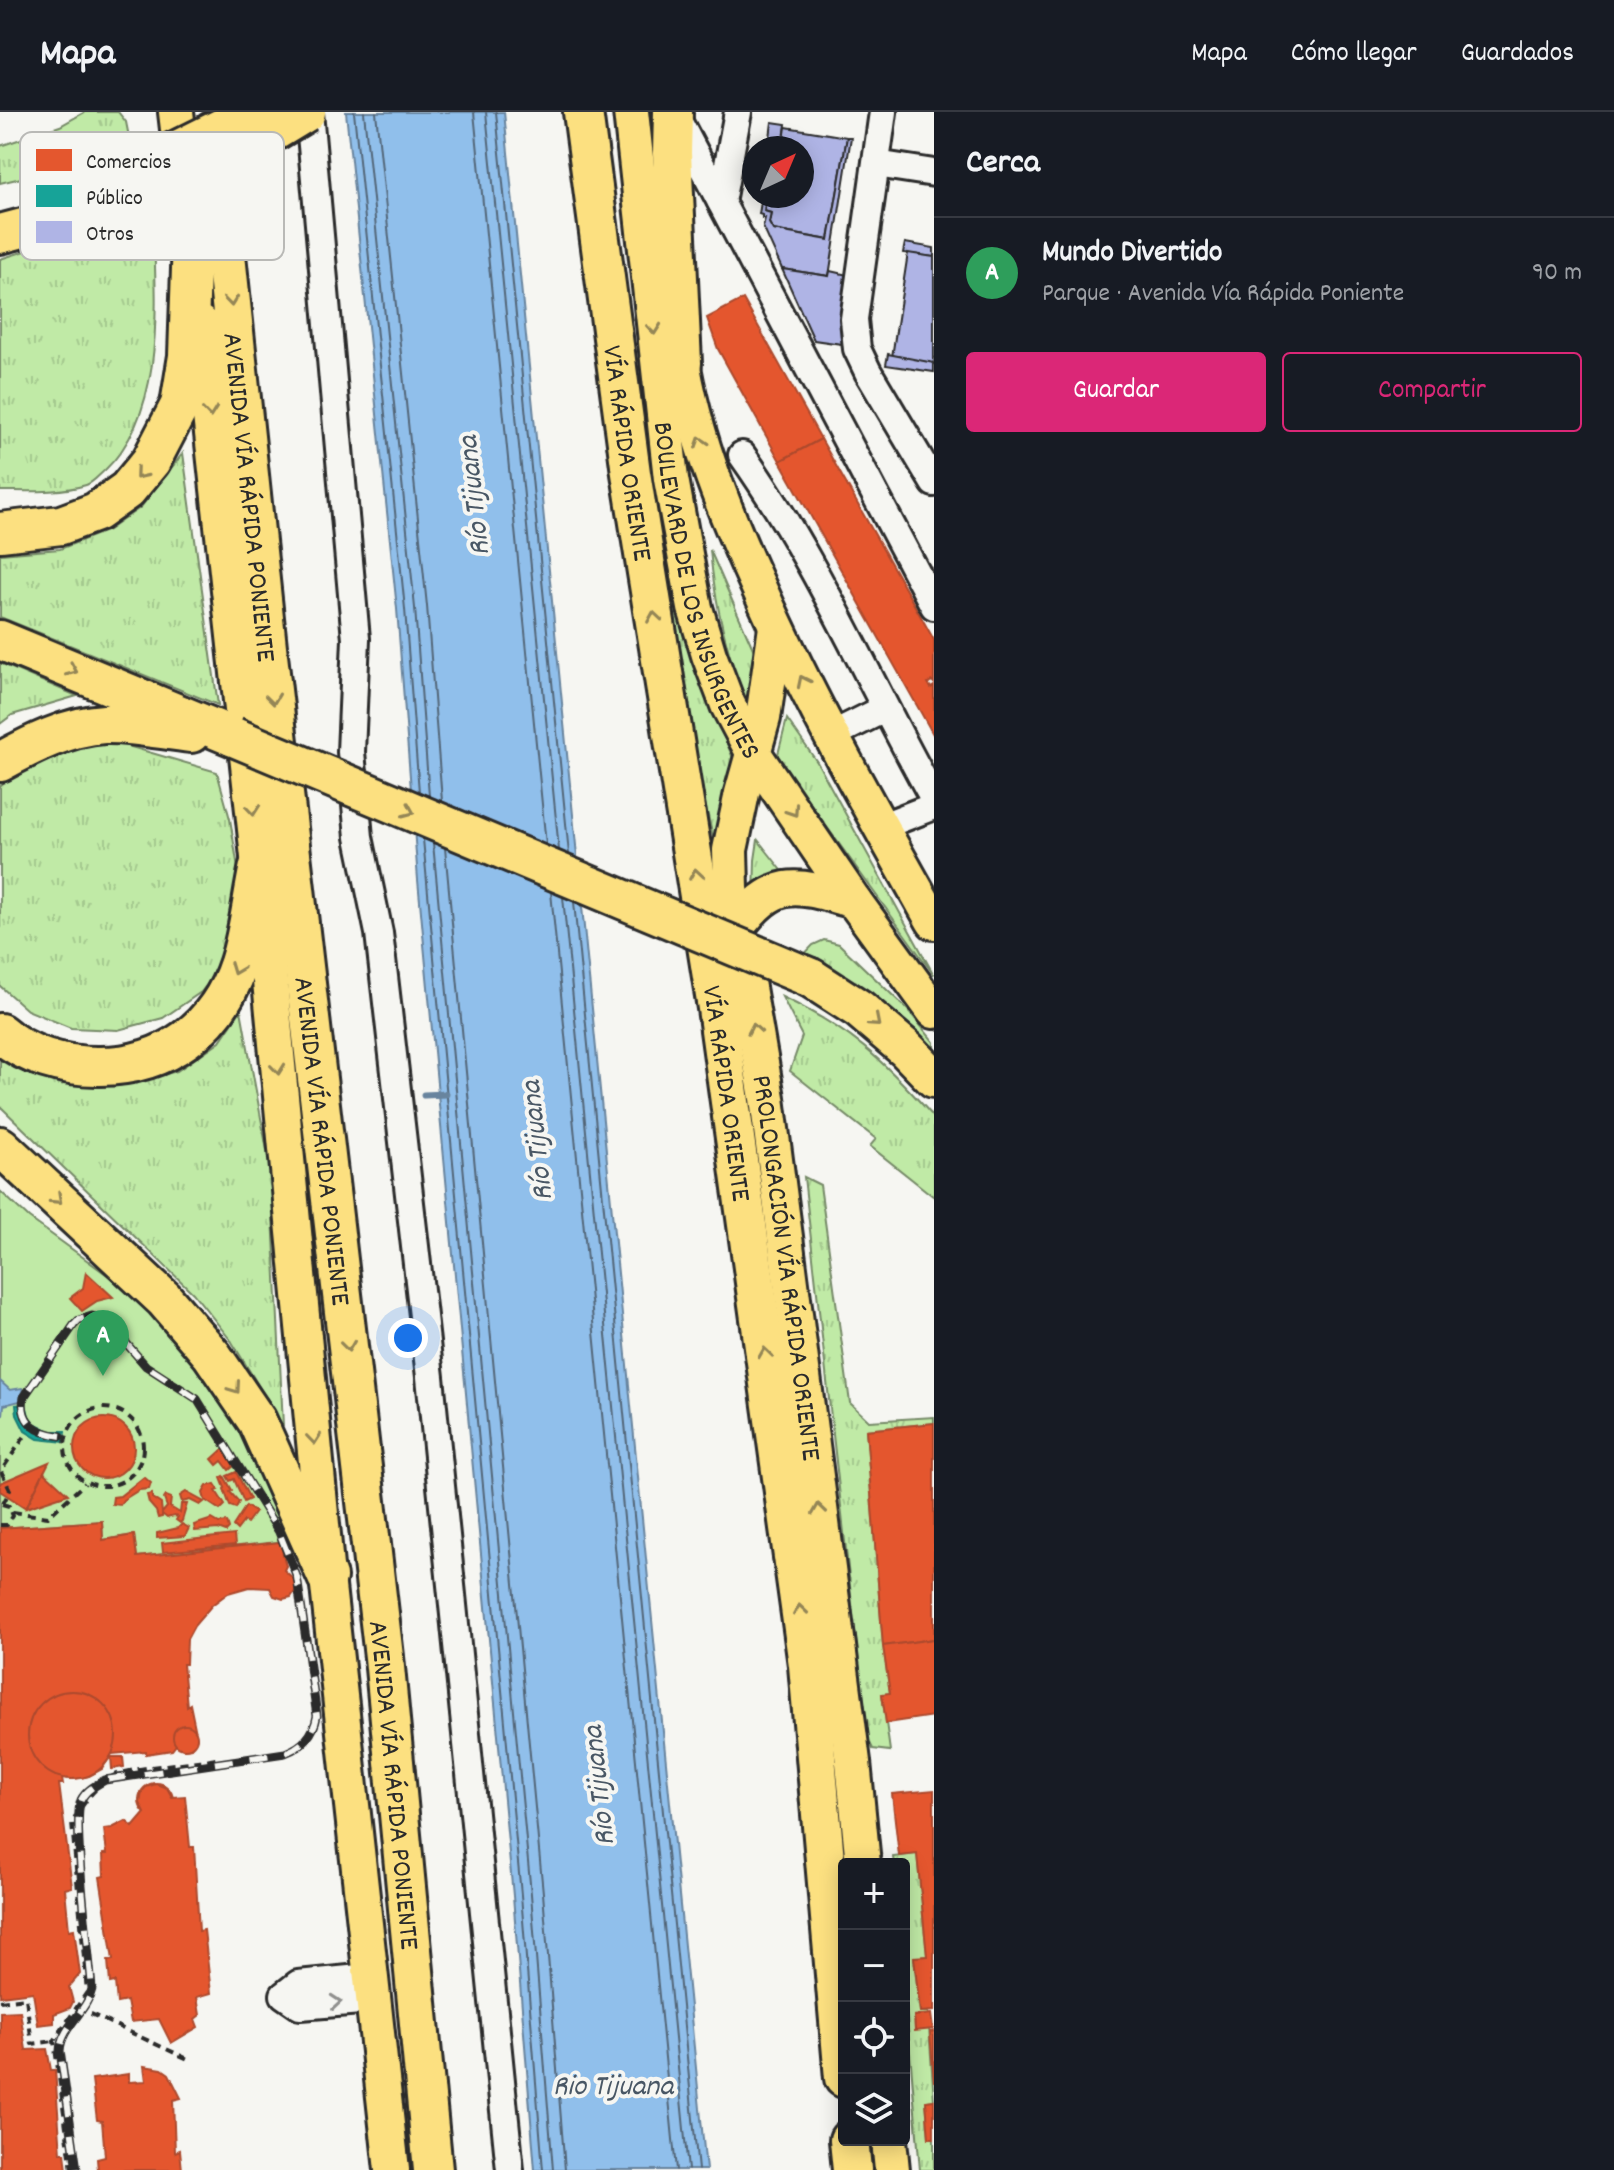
<!DOCTYPE html>
<html lang="es">
<meta charset="utf-8">
<style>
:root{--surface:#171b24;--page:#20242c;--text:#f1f3f6;--muted:#9ea1a6;--line:#363941;--accent:#db2777}
body{margin:0;font-family:Dekko,sans-serif;background:var(--page);color:var(--text)}
.controls{position:absolute;right:24px;bottom:24px;display:grid;overflow:hidden;border-radius:8px;box-shadow:0 4px 20px #0003}
.controls button{width:72px;height:72px;display:grid;place-items:center;padding:0;border:0;border-bottom:2px solid var(--line);background:var(--surface);color:var(--text);font:40px sans-serif}
.compass{position:absolute;left:742px;top:24px;width:72px;height:72px;border-radius:50%;background:var(--surface);box-shadow:0 4px 20px #0003;rotate:44deg}
.you{position:absolute;left:408px;top:1226px;width:28px;height:28px;margin:-20px;border:6px solid #fff;border-radius:50%;background:#1a73e8;box-shadow:0 0 0 12px #1a73e833}
.badge{display:grid;place-items:center;width:52px;height:52px;border-radius:50%;background:var(--accent);color:#fff;font-size:26px;font-weight:700}
.pin{position:absolute;translate:-50% -66px;filter:drop-shadow(0 2px 4px #0008)}
.pin::after{content:'';position:absolute;top:42px;width:28px;height:24px;background:inherit;clip-path:polygon(0 0,100% 0,50% 100%)}
.list{margin:0;padding:0;list-style:none}
h2{display:flex;justify-content:space-between;align-items:center;height:104px;margin:0;padding:0 32px;font-size:34px}
h2 small{font-size:26px;font-weight:400;color:var(--muted)}
.list li{display:grid;grid-template-columns:52px 1fr auto;gap:24px;align-items:center;box-sizing:border-box;height:112px;padding:0 32px;border-top:2px solid var(--line)}
.list b{display:block;font-size:30px;white-space:nowrap}
.list p{margin:0;font-size:26px;white-space:nowrap;color:var(--muted)}
.list em{font-size:26px;font-style:normal;color:var(--muted)}
.actions{display:flex;gap:16px;padding:24px 32px}
.actions a{flex:1;padding:18px 0;border:2px solid var(--accent);border-radius:8px;text-align:center;font-size:28px;color:var(--accent)}
.actions .main{background:var(--accent);color:#fff}
.icon{flex:none;width:44px;height:44px;fill:none;stroke:currentColor;stroke-width:2;stroke-linecap:round;stroke-linejoin:round}
.map{position:relative;flex:none;width:934px;height:2058px;overflow:hidden}
header{display:flex;align-items:center;gap:48px;box-sizing:border-box;height:112px;padding:0 40px;background:var(--surface);border-bottom:2px solid var(--line)}
header strong{font-size:38px}
nav{display:flex;gap:44px;margin-inline-start:auto;font-size:28px}
main{display:flex}
aside{flex:1;background:var(--surface)}
.map>svg:first-child{display:block}
</style>
<header>
<strong>Mapa</strong>
<nav><a>Mapa</a><a>Cómo llegar</a><a>Guardados</a></nav>
</header>
<main>
<div class="map">
<svg width="934" height="2058" viewBox="0 0 934 2058">
<defs>
<pattern id="grass-tufts" width="24" height="20" patternUnits="userSpaceOnUse" patternTransform="scale(2)"><rect width="24" height="20" fill="#c0eaa6"/><path d="M3 7l-1-3M5 7V3M7 7l1-3M15 17l-1-3M17 17v-4M19 17l1-3" fill="none" stroke="#a5c98f"/></pattern>
</defs>
<rect width="100%" height="100%" fill="#f6f6f2"/>
<filter id="ink" filterUnits="userSpaceOnUse"><feTurbulence type="fractalNoise" baseFrequency=".0125" numOctaves="2"/><feDisplacementMap in="SourceGraphic" scale="16" xChannelSelector="R" yChannelSelector="G"/><feConvolveMatrix kernelMatrix="1 2 1 2 8 2 1 2 1" color-interpolation-filters="sRGB"/></filter>
<g filter="url(#ink)">
<g fill="url(#grass-tufts)" stroke="#768a68" stroke-width="2">
<path d="M 85,0 L 118,0 L 126,10 L 130,30 L 97,48 L 0,71 L 0,34 L 60,14 Z"/>
<path d="M 153,99 C 155,180 169,297 105,358 C 99,363 93,371 86,373 C 59,381 28,379 0,379 L 0,147 Z"/>
<path d="M 183,341 L 218,593 L 0,505 L 0,442 L 60,437 L 108,418 L 141,395 Z"/>
<path d="M 649,351 L 665,389 L 708,587 L 736,653 L 720,755 L 693,640 Z"/>
<path d="M 710,438 L 758,548 L 751,604 C 729,550 715,496 710,438 Z"/>
<path d="M 0,551 L 77,584 L 12,603 L 0,612 Z"/>
<path d="M 787,607 L 817,650 L 934,863 L 777,646 Z"/>
<path d="M 114,630 L 217,660 L 230,707 L 245,799 L 230,843 L 201,880 L 163,906 L 118,918 L 71,916 L 27,898 L 0,874 L 0,674 C 38,638 64,634 114,630 Z"/>
<path d="M 758,728 L 792,771 L 754,786 L 755,748 Z"/>
<path d="M 824,828 L 839,832 L 908,898 L 934,930 L 934,954 L 796,851 L 813,833 Z"/>
<path d="M 782,885 C 850,917 882,947 931,1002 L 934,1006 L 934,1085 L 870,1034 L 876,1027 L 790,959 L 802,924 Z"/>
<path d="M 241,898 L 271,1060 L 283,1314 L 232,1230 L 193,1181 L 0,994 L 0,946 L 44,966 L 119,974 L 177,959 L 220,929 Z"/>
<path d="M 804,1065 L 820,1073 L 850,1291 L 869,1309 L 934,1305 L 934,1311 L 866,1318 L 883,1534 L 890,1581 L 882,1582 L 890,1639 L 873,1637 L 867,1625 Z"/>
<path d="M 917,1742 L 927,1844 L 914,1846 L 920,1900 L 928,1900 L 934,1988 L 926,1989 L 929,2026 L 934,2026 L 934,2058 L 920,2058 L 904,1869 L 904,1752 L 894,1752 L 893,1745 Z"/>
</g>
<path fill="#c0eaa6" stroke="#768a68" stroke-width="2" d="M 0,1079 L 29,1106 L 128,1178 L 170,1218 L 217,1280 L 258,1354 L 286,1429 L 137,1445 L 134,1423 L 103,1428 L 102,1409 L 0,1416 Z"/>
<g fill="#90bfeb" stroke="#68849e" stroke-width="2">
<path d="M 346,0 L 504,0 L 706,2058 L 535,2058 L 513,1784 L 418,768 L 397,497 Z"/>
<path d="M 0,1269 L 10,1278 L 22,1276 L 26,1283 L 24,1288 L 4,1293 L 3,1303 L 0,1305 Z"/>
</g>
<g fill="#e4572e" stroke="#ac4a2d" stroke-width="2">
<path d="M 743,187 L 821,327 L 780,349 L 718,237 L 707,206 Z"/>
<path d="M 821,327 L 934,528 L 934,571 L 932,569 L 928,571 L 931,576 L 934,574 L 934,624 L 780,349 Z"/>
<path d="M 86,1160 L 113,1185 L 97,1189 L 82,1199 L 70,1186 L 83,1176 Z"/>
<circle cx="104" cy="1336" r="30"/>
<path d="M 934,1311 L 934,1527 L 883,1534 L 866,1318 Z"/>
<path d="M 222,1338 L 226,1338 L 234,1354 L 229,1358 L 222,1349 L 217,1353 L 212,1347 Z"/>
<path d="M 49,1350 L 26,1396 L 0,1379 L 0,1371 Z"/>
<path d="M 44,1360 L 68,1382 L 26,1396 Z"/>
<path d="M 236,1360 L 250,1387 L 244,1390 L 234,1367 L 230,1369 L 227,1364 Z"/>
<path d="M 224,1364 L 232,1378 L 230,1380 L 239,1390 L 236,1396 L 230,1394 L 224,1377 L 225,1376 L 221,1366 Z"/>
<path d="M 144,1365 L 151,1371 L 149,1377 L 139,1378 L 123,1388 L 120,1393 L 112,1392 L 113,1385 L 120,1384 Z"/>
<path d="M 215,1372 L 219,1378 L 216,1379 L 225,1393 L 220,1398 L 205,1388 L 203,1381 L 207,1374 Z"/>
<path d="M 186,1380 L 204,1390 L 200,1393 L 190,1388 L 182,1390 L 180,1384 Z"/>
<path d="M 152,1382 L 152,1386 L 161,1392 L 162,1401 L 167,1395 L 164,1387 L 166,1384 L 171,1386 L 170,1395 L 180,1401 L 181,1392 L 187,1392 L 182,1409 L 180,1411 L 176,1408 L 178,1405 L 174,1404 L 167,1406 L 162,1402 L 162,1405 L 158,1406 L 156,1399 L 149,1391 L 147,1383 Z"/>
<path d="M 246,1394 L 255,1400 L 247,1411 L 244,1409 L 237,1418 L 233,1414 Z"/>
<path d="M 212,1407 L 219,1411 L 227,1410 L 229,1417 L 226,1420 L 218,1417 L 195,1419 L 194,1413 Z"/>
<path d="M 102,1409 L 103,1428 L 134,1423 L 137,1445 L 280,1430 L 286,1454 L 284,1458 L 296,1469 L 296,1478 L 291,1485 L 283,1487 L 274,1484 L 270,1476 L 249,1475 L 228,1481 L 212,1493 L 194,1514 L 187,1527 L 186,1552 L 183,1552 L 187,1594 L 190,1592 L 197,1626 L 191,1636 L 183,1637 L 176,1633 L 172,1638 L 146,1642 L 146,1639 L 112,1642 L 102,1657 L 89,1664 L 74,1667 L 62,1666 L 63,1672 L 59,1672 L 72,1775 L 65,1777 L 69,1818 L 74,1817 L 80,1862 L 69,1875 L 73,1890 L 70,1896 L 54,1902 L 54,1911 L 38,1913 L 33,1880 L 0,1884 L 0,1416 Z"/>
<path d="M 182,1412 L 189,1416 L 185,1424 L 157,1426 L 157,1421 L 178,1416 Z"/>
<path d="M 234,1423 L 235,1433 L 163,1440 L 162,1431 Z"/>
<path d="M 934,1527 L 934,1604 L 886,1611 L 882,1582 L 890,1581 L 883,1534 Z"/>
<circle cx="72" cy="1623" r="44"/>
<circle cx="185" cy="1625" r="12"/>
<path d="M 111,1645 L 123,1645 L 124,1655 L 112,1657 Z"/>
<circle cx="156" cy="1688" r="17"/>
<path d="M 156,1672 L 167,1676 L 172,1685 L 185,1684 L 190,1735 L 194,1735 L 199,1819 L 204,1818 L 211,1881 L 197,1885 L 200,1903 L 195,1907 L 198,1915 L 171,1931 L 159,1907 L 131,1910 L 127,1889 L 117,1891 L 115,1870 L 110,1871 L 108,1849 L 113,1848 L 100,1765 L 104,1764 L 103,1742 L 107,1742 L 104,1717 L 112,1716 L 126,1709 L 133,1715 L 145,1701 L 140,1691 L 142,1680 L 146,1675 Z"/>
<path d="M 934,1678 L 934,1899 L 920,1900 L 914,1845 L 927,1844 L 917,1742 L 899,1744 L 892,1682 Z"/>
<path d="M 20,1899 L 26,1938 L 47,1937 L 51,1958 L 55,1958 L 61,2041 L 65,2041 L 67,2058 L 0,2058 L 0,1900 Z"/>
<path d="M 931,1902 L 933,1917 L 915,1919 L 914,1904 Z"/>
<path d="M 934,1919 L 934,1970 L 930,1920 Z"/>
<path d="M 144,1954 L 162,1957 L 169,1962 L 181,1986 L 173,1988 L 175,2040 L 180,2038 L 182,2058 L 98,2058 L 97,2047 L 105,2045 L 102,2009 L 97,2008 L 92,1967 L 129,1962 L 129,1970 L 146,1969 Z"/>
<path d="M 934,1988 L 934,2026 L 929,2026 L 926,1989 Z"/>
</g>
<path fill="#17a398" stroke="#1d7f77" stroke-width="2" d="M 26,1292 L 29,1304 L 34,1311 L 50,1319 L 65,1319 L 64,1330 L 38,1327 L 25,1319 L 17,1303 L 16,1293 Z"/>
<g fill="none" stroke-linecap="round" stroke-linejoin="round">
<g stroke="#536678" stroke-width="2">
<path d="M 354,0 L 405,497 L 419,680"/>
<path d="M 364,0 L 415,496 L 429,684"/>
<path d="M 376,0 L 427,494 L 442,689"/>
<path d="M 474,0 L 546,733"/>
<path d="M 486,0 L 559,738"/>
<path d="M 496,0 L 569,742"/>
<path d="M 423,727 L 521,1783 L 543,2058"/>
<path d="M 433,731 L 531,1782 L 553,2058"/>
<path d="M 445,736 L 543,1781 L 565,2058"/>
<path d="M 551,780 L 676,2058"/>
<path d="M 563,785 L 688,2058"/>
<path d="M 574,790 L 698,2058"/>
</g>
<path stroke="#68849e" stroke-width="7" d="M 424,983 L 446,982"/>
</g>
<g fill="#afb4e5" stroke="#2b2b2b" stroke-width="2">
<path d="M 772,10 L 786,12 L 784,28 L 770,26 Z"/>
<path d="M 786,15 L 847,25 L 829,128 L 773,118 L 769,111 L 771,101 L 764,99 L 766,84 L 802,84 L 802,36 L 774,36 L 776,27 L 784,28 Z"/>
<path d="M 847,25 L 851,25 L 829,164 L 782,157 L 763,115 L 765,106 L 762,106 L 762,103 L 759,102 L 762,84 L 766,84 L 764,99 L 771,101 L 769,111 L 773,118 L 829,128 Z"/>
<path d="M 905,131 L 934,136 L 934,145 L 903,141 Z"/>
<path d="M 908,141 L 934,145 L 934,251 L 892,245 Z"/>
<path d="M 782,157 L 829,164 L 830,159 L 852,164 L 842,232 L 814,228 Z"/>
<path d="M 888,242 L 934,251 L 934,260 L 886,253 Z"/>
</g>
<g fill="none" stroke-linecap="round" stroke-linejoin="round">
<defs>
<g id="minor">
<path d="M 309,0 L 356,527 L 351,640 L 359,725 L 379,821 L 430,1265 L 510,2058"/>
<path d="M 883,0 L 854,207 L 857,237 L 868,260 L 934,371"/>
<path d="M 675,3 L 934,494"/>
<path d="M 876,52 L 934,61"/>
<path d="M 721,90 L 738,0"/>
<path d="M 742,343 C 818,450 870,573 934,687"/>
<path d="M 830,624 L 884,597"/>
<path d="M 880,715 L 934,694"/>
<path d="M 370,1865 L 298,1872 L 284,1883 L 300,1894 L 373,1888"/>
</g>
<g id="major">
<path d="M 176,0 L 194,154"/>
<path id="s1" d="M 631,0 L 671,367 L 695,496 L 709,543 L 728,593 L 754,642 L 854,789 L 934,899"/>
<path d="M 200,211 L 259,754 L 327,1465 L 392,2058"/>
<path d="M 678,223 C 689,312 722,395 759,476 C 810,591 872,700 934,810"/>
<path id="s2" d="M 776,515 L 763,606 L 742,681 L 730,738 L 731,777 L 767,986 L 853,1650 L 863,1752"/>
<path d="M 736,817 C 775,764 795,772 854,789"/>
<path d="M 889,2028 L 892,2058"/>
</g>
<g id="highway">
<path id="s3" d="M 583,0 L 631,361 L 717,896 L 808,1553 L 844,1966"/>
<path d="M 673,0 L 672,41 L 682,251"/>
<path id="s4" d="M 213,19 L 267,535 L 384,1545 L 433,2058"/>
<path d="M 0,122 L 132,87"/>
<path d="M 0,420 L 61,413 L 96,400 L 127,378 L 151,349 L 180,293 L 188,244 L 192,128"/>
<path d="M 0,528 L 234,625"/>
<path d="M 0,650 C 31,633 68,614 104,612 C 132,611 163,618 191,621"/>
<path d="M 811,866 L 859,897 L 906,937 L 934,966"/>
<path d="M 0,921 C 26,944 63,954 97,954 C 165,955 218,916 239,851 C 249,820 252,786 259,754"/>
<path d="M 0,1034 L 164,1187 L 212,1243 L 257,1309 L 327,1465"/>
<path d="M 849,2028 L 852,2058"/>
</g>
</defs>
<use href="#minor" stroke="#2b2b2b" stroke-width="32"/>
<use href="#major" stroke="#2b2b2b" stroke-width="40"/>
<use href="#highway" stroke="#2b2b2b" stroke-width="44"/>
<g stroke="#2b2b2b" stroke-width="4" stroke-dasharray="8 6" stroke-linecap="butt">
<circle cx="104" cy="1335" r="39"/>
<path d="M 3,1392 L 10,1378 L 1,1359 L 25,1324"/>
<path d="M 13,1400 L 48,1405 L 85,1371"/>
<path d="M 0,1413 L 7,1413 L 13,1404 L 9,1394 L 2,1392"/>
<path d="M 0,1889 L 26,1886 L 32,1932 L 54,1929"/>
<path d="M 78,1896 L 190,1948"/>
<path d="M 72,2058 L 54,1929 L 87,1880 L 72,1711 C 82,1693 94,1675 113,1664 C 126,1656 197,1650 217,1646"/>
</g>
<use href="#minor" stroke="#f6f6f2" stroke-width="26"/>
<use href="#major" stroke="#fce080" stroke-width="34"/>
<use href="#highway" stroke="#fce080" stroke-width="38"/>
<defs>
<path id="rail" d="M 61,1324 C 38,1321 19,1311 24,1285 L 74,1213 L 79,1208 L 92,1204 L 106,1208 L 146,1254 L 197,1287 L 279,1420 L 297,1465 L 317,1604 C 314,1622 302,1635 285,1641 L 105,1668 C 96,1673 86,1678 81,1688 C 72,1708 90,1846 92,1877 C 87,1900 61,1915 60,1939 L 77,2058"/>
</defs>
<use href="#rail" stroke="#2b2b2b" stroke-width="9"/>
<use href="#rail" stroke="#f6f6f2" stroke-width="6" stroke-dasharray="18" stroke-linecap="butt"/>
<defs>
<g id="highway-bridge">
<path d="M 129,62 L 254,0"/>
<path d="M 132,87 L 235,43 L 306,0"/>
<path d="M 234,625 L 811,866"/>
</g>
</defs>
<use href="#highway-bridge" stroke="#2b2b2b" stroke-width="44" stroke-linecap="butt"/>
<use href="#highway-bridge" stroke="#fce080" stroke-width="38"/>
</g>
<defs><path id="oneway-chevron" d="M-2-3.5L2.5 0L-2 3.5" fill="none" stroke-width="1.6" stroke-linecap="round" stroke-linejoin="round" transform="scale(2)"/></defs>
<g stroke="#948656">
<use href="#oneway-chevron" transform="translate(231 189) rotate(84)"/>
<use href="#oneway-chevron" transform="translate(654 217) rotate(84)"/>
<use href="#oneway-chevron" transform="translate(210 300) rotate(84)"/>
<use href="#oneway-chevron" transform="translate(701 330) rotate(-108)"/>
<use href="#oneway-chevron" transform="translate(140 362) rotate(130)"/>
<use href="#oneway-chevron" transform="translate(654 505) rotate(-99)"/>
<use href="#oneway-chevron" transform="translate(72 558) rotate(23)"/>
<use href="#oneway-chevron" transform="translate(803 569) rotate(-116)"/>
<use href="#oneway-chevron" transform="translate(273 587) rotate(83)"/>
<use href="#oneway-chevron" transform="translate(253 698) rotate(84)"/>
<use href="#oneway-chevron" transform="translate(409 699) rotate(23)"/>
<use href="#oneway-chevron" transform="translate(793 699) rotate(56)"/>
<use href="#oneway-chevron" transform="translate(696 762) rotate(-99)"/>
<use href="#oneway-chevron" transform="translate(236 857) rotate(111)"/>
<use href="#oneway-chevron" transform="translate(875 910) rotate(41)"/>
<use href="#oneway-chevron" transform="translate(754 917) rotate(-100)"/>
<use href="#oneway-chevron" transform="translate(278 957) rotate(84)"/>
<use href="#oneway-chevron" transform="translate(57 1087) rotate(43)"/>
<use href="#oneway-chevron" transform="translate(348 1234) rotate(83)"/>
<use href="#oneway-chevron" transform="translate(765 1241) rotate(-98)"/>
<use href="#oneway-chevron" transform="translate(235 1276) rotate(55)"/>
<use href="#oneway-chevron" transform="translate(314 1327) rotate(84)"/>
<use href="#oneway-chevron" transform="translate(819 1397) rotate(-98)"/>
<use href="#oneway-chevron" transform="translate(800 1498) rotate(-98)"/>
</g>
<use stroke="#90908e" href="#oneway-chevron" transform="translate(336 1890) rotate(-5)"/>
</g>
<g text-anchor="middle" stroke-width="8" stroke-linejoin="round" paint-order="stroke">
<g font-size="28" fill="#2b2b2b" stroke="#f6f6f2">
<text dy="10" stroke="none"><textPath href="#s3" startOffset="344">VÍA RÁPIDA ORIENTE</textPath></text>
<text dy="10" stroke="none"><textPath href="#s4" startOffset="368">AVENIDA VÍA RÁPIDA PONIENTE</textPath></text>
<text dy="10" stroke="none"><textPath href="#s1" startOffset="486">BOULEVARD DE LOS INSURGENTES</textPath></text>
<text dy="10" stroke="none"><textPath href="#s3" startOffset="992">VÍA RÁPIDA ORIENTE</textPath></text>
<text dy="10" stroke="none"><textPath href="#s4" startOffset="1016">AVENIDA VÍA RÁPIDA PONIENTE</textPath></text>
<text dy="10" stroke="none"><textPath href="#s2" startOffset="650">PROLONGACIÓN VÍA RÁPIDA ORIENTE</textPath></text>
<text dy="10" stroke="none"><textPath href="#s4" startOffset="1664">AVENIDA VÍA RÁPIDA PONIENTE</textPath></text>
</g>
<g font-size="30" font-style="italic" fill="#495765" stroke="#f6f6f2">
<text transform="translate(472 384) rotate(-96)" y="10">Río Tijuana</text>
<text transform="translate(535 1029) rotate(-96)" y="10">Río Tijuana</text>
<text transform="translate(597 1674) rotate(-96)" y="10">Río Tijuana</text>
<text x="613" y="1982">Rio Tijuana</text>
</g>
</g>
<rect x="20" y="20" width="264" height="128" rx="12" fill="#f6f6f2" stroke="#b9b9b6" stroke-width="2"/>
<rect x="36" y="37" width="36" height="22" fill="#e4572e"/>
<rect x="36" y="73" width="36" height="22" fill="#17a398"/>
<rect x="36" y="109" width="36" height="22" fill="#afb4e5"/>
<g font-size="22" fill="#2b2b2b">
<text x="86" y="56">Comercios</text>
<text x="86" y="92">Público</text>
<text x="86" y="128">Otros</text>
</g>
</svg>
<div class="controls">
<button>+</button>
<button>−</button>
<button><svg class="icon" aria-label="locate" viewBox="0 0 24 24"><circle cx="12" cy="12" r="6"/><path d="M12 2v4M12 18v4M2 12h4M18 12h4"/></svg></button>
<button><svg class="icon" aria-label="layers" viewBox="0 0 24 24"><path d="M12 4l9 5-9 5-9-5zM3 14l9 5 9-5"/></svg></button>
</div>
<svg class="compass" viewBox="-18 -18 36 36"><path d="M0-13l5 13h-10z" fill="#e53935"/><path d="M0 13l5-13h-10z" fill="#9ea1a6"/></svg>
<div class="you"></div>
<div class="pin badge" style="left:103px;top:1264px;background:#2e9e5b">A</div>
</div>
<aside>
<h2>Cerca<small></small></h2>
<ul class="list">
<li><span class="badge" style="background:#2e9e5b">A</span><div><b>Mundo Divertido</b><p>Parque · Avenida Vía Rápida Poniente</p></div><em>90 m</em></li>
</ul>
<div class="actions"><a class="main">Guardar</a><a>Compartir</a></div>
</aside>
</main>
